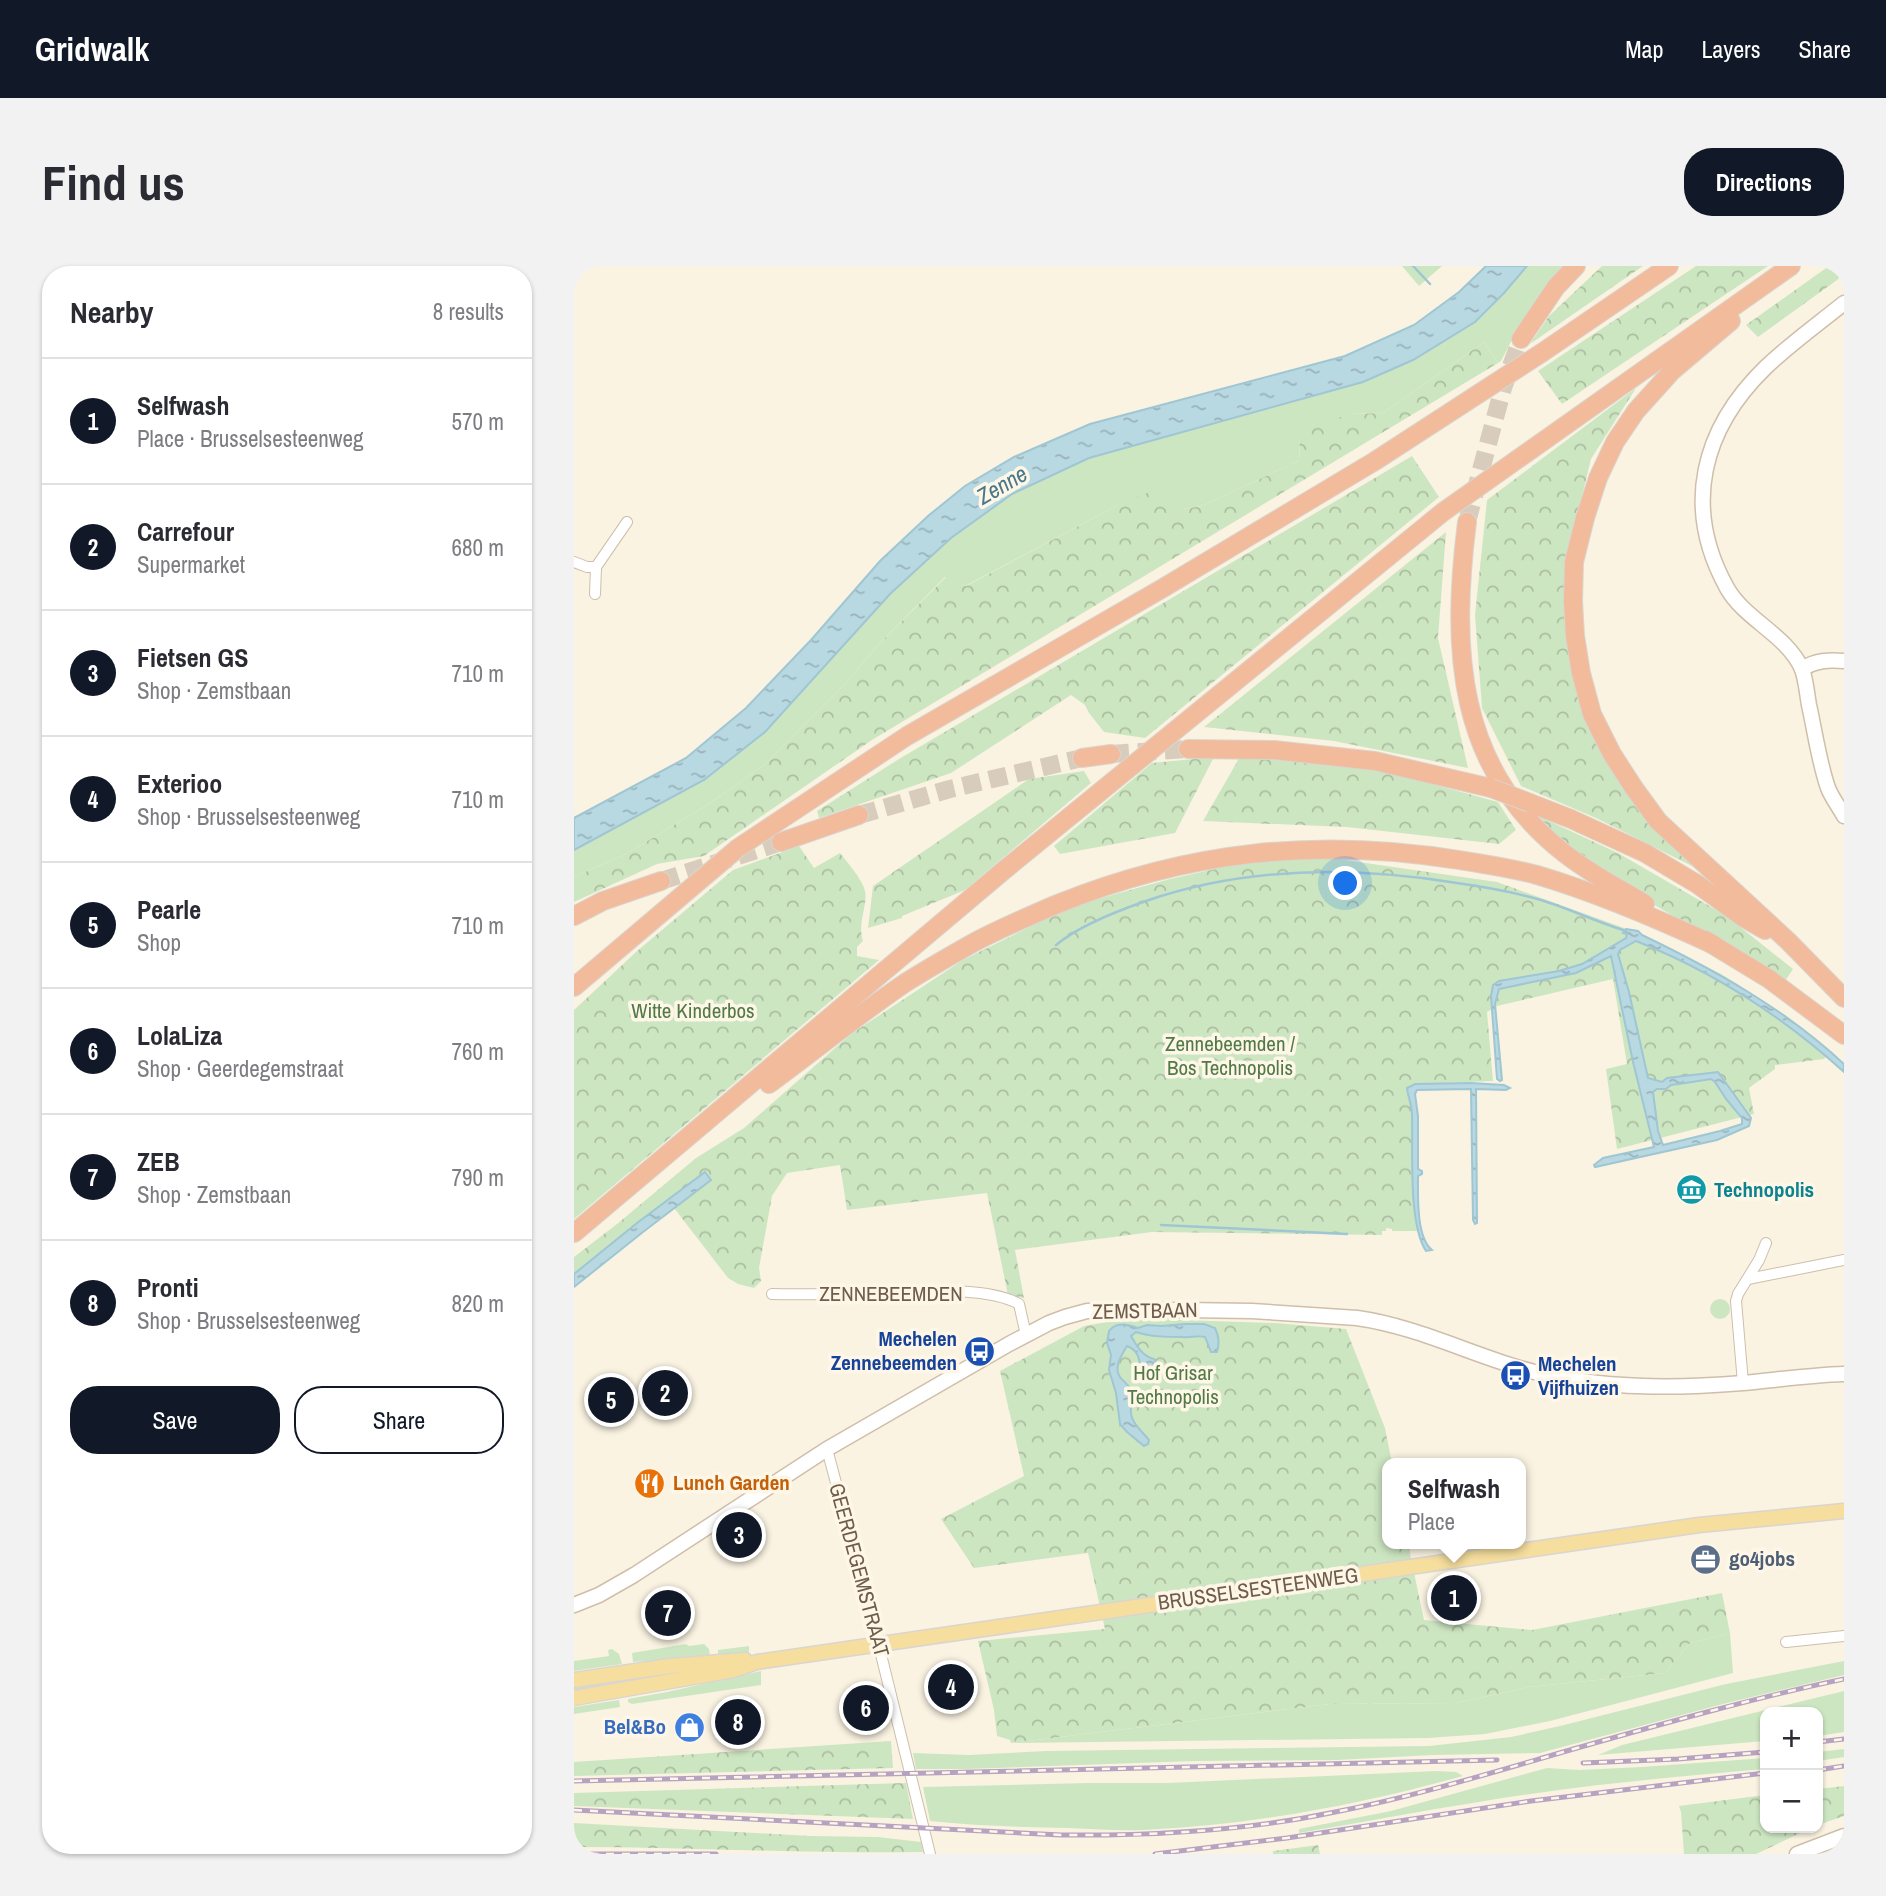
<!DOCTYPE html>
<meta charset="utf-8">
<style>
:root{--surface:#fff;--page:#f2f2f3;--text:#2b2b33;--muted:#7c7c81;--line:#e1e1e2;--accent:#111827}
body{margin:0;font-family:"Archivo Narrow",sans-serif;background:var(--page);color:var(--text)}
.controls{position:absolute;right:21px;bottom:21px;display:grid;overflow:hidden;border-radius:14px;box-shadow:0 2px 5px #0004}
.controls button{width:63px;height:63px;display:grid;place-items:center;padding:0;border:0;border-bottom:2px solid var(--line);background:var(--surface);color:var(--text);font:35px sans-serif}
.you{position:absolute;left:772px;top:618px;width:24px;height:24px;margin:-18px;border:5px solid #fff;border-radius:50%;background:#1a73e8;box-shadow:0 0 0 10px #1a73e833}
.badge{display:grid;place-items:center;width:46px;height:46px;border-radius:50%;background:var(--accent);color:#fff;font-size:23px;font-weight:700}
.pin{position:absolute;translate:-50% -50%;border:4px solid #fff;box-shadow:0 2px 7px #0006}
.popup{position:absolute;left:808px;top:1192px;width:144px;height:91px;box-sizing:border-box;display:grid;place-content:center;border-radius:14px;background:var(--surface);filter:drop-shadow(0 2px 5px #0005);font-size:23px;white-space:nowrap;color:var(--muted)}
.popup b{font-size:26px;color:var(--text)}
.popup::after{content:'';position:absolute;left:50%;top:100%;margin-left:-14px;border:14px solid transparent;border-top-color:var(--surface)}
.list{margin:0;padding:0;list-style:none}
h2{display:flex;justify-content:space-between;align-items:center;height:91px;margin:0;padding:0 28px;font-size:30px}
h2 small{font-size:23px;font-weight:400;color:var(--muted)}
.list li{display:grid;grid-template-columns:46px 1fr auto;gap:21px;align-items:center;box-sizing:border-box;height:126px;padding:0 28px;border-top:2px solid var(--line)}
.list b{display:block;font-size:26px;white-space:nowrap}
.list p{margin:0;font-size:23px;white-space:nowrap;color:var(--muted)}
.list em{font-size:23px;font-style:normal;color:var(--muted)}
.actions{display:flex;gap:14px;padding:21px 28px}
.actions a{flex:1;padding:16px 0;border:2px solid var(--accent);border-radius:28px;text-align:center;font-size:24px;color:var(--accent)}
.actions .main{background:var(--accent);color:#fff}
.map{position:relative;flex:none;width:1270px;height:1588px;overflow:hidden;border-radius:28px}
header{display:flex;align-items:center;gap:42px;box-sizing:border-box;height:98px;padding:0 35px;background:var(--accent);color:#fff}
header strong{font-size:33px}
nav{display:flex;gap:38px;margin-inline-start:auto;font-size:24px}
.intro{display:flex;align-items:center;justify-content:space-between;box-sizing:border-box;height:168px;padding:0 42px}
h1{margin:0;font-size:49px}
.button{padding:18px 32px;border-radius:28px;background:var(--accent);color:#fff;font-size:24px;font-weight:700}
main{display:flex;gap:42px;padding:0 42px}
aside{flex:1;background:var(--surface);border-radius:28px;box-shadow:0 2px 5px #0004}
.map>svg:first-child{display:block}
</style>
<header>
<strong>Gridwalk</strong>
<nav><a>Map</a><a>Layers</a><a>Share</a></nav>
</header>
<div class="intro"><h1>Find us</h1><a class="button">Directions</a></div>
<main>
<aside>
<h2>Nearby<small>8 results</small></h2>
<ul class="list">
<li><span class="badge">1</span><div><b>Selfwash</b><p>Place · Brusselsesteenweg</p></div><em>570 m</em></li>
<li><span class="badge">2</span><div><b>Carrefour</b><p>Supermarket</p></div><em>680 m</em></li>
<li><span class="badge">3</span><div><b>Fietsen GS</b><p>Shop · Zemstbaan</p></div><em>710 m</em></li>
<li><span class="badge">4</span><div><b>Exterioo</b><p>Shop · Brusselsesteenweg</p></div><em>710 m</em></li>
<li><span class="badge">5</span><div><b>Pearle</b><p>Shop</p></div><em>710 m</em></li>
<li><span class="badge">6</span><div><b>LolaLiza</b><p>Shop · Geerdegemstraat</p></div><em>760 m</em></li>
<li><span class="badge">7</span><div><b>ZEB</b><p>Shop · Zemstbaan</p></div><em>790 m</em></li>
<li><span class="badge">8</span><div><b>Pronti</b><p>Shop · Brusselsesteenweg</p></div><em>820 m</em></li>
</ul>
<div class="actions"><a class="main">Save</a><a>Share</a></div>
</aside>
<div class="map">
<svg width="1270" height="1588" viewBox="0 0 1270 1588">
<defs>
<pattern id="forest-crowns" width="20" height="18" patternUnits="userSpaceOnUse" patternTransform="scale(1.75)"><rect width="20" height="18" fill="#cde6c2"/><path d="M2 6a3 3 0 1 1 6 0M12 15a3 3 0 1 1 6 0" fill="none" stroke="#abbea0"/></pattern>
<pattern id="water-ripples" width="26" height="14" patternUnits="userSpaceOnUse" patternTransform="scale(1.75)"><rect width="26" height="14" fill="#b8d8e2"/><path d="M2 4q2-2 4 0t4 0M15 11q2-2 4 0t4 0" fill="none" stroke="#9ab2b9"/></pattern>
</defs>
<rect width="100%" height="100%" fill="#faf3e2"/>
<g fill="#cde6c2">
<path d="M 828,0 L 868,0 L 845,20 Z"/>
<path d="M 953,0 L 990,0 L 940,70 L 927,95 L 924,97 L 910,76 L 809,147 L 777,148 L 725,170 L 726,194 L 628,240 L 609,243 L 544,239 L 391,320 L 371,311 L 304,379 L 272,417 L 191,498 L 138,536 L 52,588 L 0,611 L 0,584 L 51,557 L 191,466 L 316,328 L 377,272 L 438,228 L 515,192 L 789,116 L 839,94 L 901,56 Z"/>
<circle cx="1146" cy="1043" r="10"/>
<path d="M 1156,1367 L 1159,1407 L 976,1455 L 911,1468 L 854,1472 L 437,1477 L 756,1438 L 882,1437 L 955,1421 L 1091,1407 L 1116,1377 Z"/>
<path d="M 112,1378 L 115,1380 L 130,1378 L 135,1383 L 136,1390 L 59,1396 L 58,1387 Z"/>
<path d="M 175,1380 L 175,1387 L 144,1389 L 144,1384 Z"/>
<path d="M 38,1383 L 45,1388 L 48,1398 L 0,1405 L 0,1395 L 35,1390 L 34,1384 Z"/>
<path d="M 1270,1395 L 1270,1409 L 1149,1438 L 966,1487 L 859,1489 L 763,1494 L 620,1495 L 393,1503 L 342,1503 L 339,1487 L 395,1489 L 472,1485 L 855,1480 L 937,1471 L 986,1460 L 1152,1418 Z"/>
<path d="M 108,1404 L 111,1407 L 0,1427 L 0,1419 Z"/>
<path d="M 187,1405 L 187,1419 L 58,1438 L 54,1436 L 54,1433 L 93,1426 Z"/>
<path d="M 1270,1425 L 1270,1466 L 1244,1470 L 1244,1446 L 1191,1446 L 1191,1475 L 1024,1489 L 1048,1479 Z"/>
<path d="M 45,1434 L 46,1441 L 0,1448 L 0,1441 Z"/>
<path d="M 1270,1483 L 1270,1491 L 1244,1495 L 1244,1486 Z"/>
<path d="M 1191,1492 L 1191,1503 C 1096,1511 999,1520 905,1536 C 845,1545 785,1557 725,1567 L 725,1563 L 817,1545 L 973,1502 L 1006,1504 L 1068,1501 Z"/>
<path d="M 862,1505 L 882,1506 L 889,1510 C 785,1539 678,1559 569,1564 C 545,1565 519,1563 495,1562 C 448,1561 402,1560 356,1555 L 349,1521 L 514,1517 L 593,1517 Z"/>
</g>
<g fill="url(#forest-crowns)">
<path d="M 1028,0 L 1069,0 L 956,78 L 975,50 Z"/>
<path d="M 1122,0 L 1194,0 L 988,138 L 964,105 Z"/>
<path d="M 1255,0 L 1270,0 L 1270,9 L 1184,71 L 1172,59 Z"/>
<path d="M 910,76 L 924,97 L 298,474 L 130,590 L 83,598 L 0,636 L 0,611 L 52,588 L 138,536 L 191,498 L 272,417 L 304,379 L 372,311 L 392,320 L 544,239 L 583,223 L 609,243 L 628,240 L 726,194 L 725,170 L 736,160 L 777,148 L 809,147 Z"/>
<path d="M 1062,122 L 1017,193 L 993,293 L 1018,466 L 1126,604 L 1022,552 L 947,520 L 908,442 L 901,349 L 913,234 Z"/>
<path d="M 838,190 L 865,231 L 571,472 L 530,466 L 515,447 L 511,439 L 497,429 L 377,507 L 245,552 L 243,545 L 325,493 Z"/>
<path d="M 872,266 L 864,372 L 894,502 L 760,475 L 630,461 Z"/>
<path d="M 667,489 L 785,498 L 924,536 L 942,564 L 925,578 L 773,561 L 629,555 Z"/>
<path d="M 640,491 L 601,567 L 486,588 L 480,580 L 578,497 Z"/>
<path d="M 510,505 L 517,517 L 391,624 L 328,650 L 328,652 L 294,662 L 299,620 L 455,513 Z"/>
<path d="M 962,549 L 1044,587 L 1151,649 L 1219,703 L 1211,715 L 1046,619 L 983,573 Z"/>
<path d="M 225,580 L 240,602 L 266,587 C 273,596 289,614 291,625 C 294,639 283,657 289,675 L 283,681 L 283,690 L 305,694 L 0,953 L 0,744 L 62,686 L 159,604 Z"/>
<path d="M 757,592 L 923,616 L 1050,662 L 1147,708 L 1214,751 L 1256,785 L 1250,793 L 1201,799 L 1201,803 L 1175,822 L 1180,848 L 1043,883 L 1032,803 L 1053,798 L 1039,713 L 923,740 L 913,746 L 919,815 L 841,818 L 836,820 L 834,827 L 838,839 L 839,918 L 844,965 L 818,965 L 818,963 L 812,962 L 812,965 L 808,965 L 808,969 L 578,966 L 441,984 L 454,1054 L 450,1032 L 434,1029 L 413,927 L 273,944 L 266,899 L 213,907 L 198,930 L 185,1002 L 187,1015 L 180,1022 L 164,1018 L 154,1012 L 100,942 L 137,914 L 47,970 L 0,1008 L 0,991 L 43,958 L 122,892 L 170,862 L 277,768 L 389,694 L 498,640 L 596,613 L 668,597 Z"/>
<path d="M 579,1053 L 701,1057 L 772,1063 L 811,1162 L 818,1197 L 814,1197 L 814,1278 L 834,1278 L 850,1354 L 958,1364 L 1148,1327 L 1156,1367 L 1116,1377 L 1091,1407 L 955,1421 L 882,1437 L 756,1438 L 437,1477 L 436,1474 L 423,1470 L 420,1444 L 404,1375 L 531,1363 L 514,1287 L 400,1302 L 367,1253 L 450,1210 L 426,1105 L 510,1060 L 544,1054 Z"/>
<path d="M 317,1475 L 319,1502 L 0,1510 L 0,1496 Z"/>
<path d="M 332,1517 L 339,1553 L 0,1540 L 0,1527 Z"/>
<path d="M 1270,1520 L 1270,1550 L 1244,1559 L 1244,1523 Z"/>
<path d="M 1191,1529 L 1191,1562 L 1237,1562 L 1182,1588 L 1110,1588 L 1107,1546 L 1105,1540 Z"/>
<path d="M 0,1557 L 237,1570 L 304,1571 L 347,1576 L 349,1586 C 233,1588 117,1581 0,1581 Z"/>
<path d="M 744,1579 L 746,1588 L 699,1588 L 699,1585 Z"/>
</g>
<g fill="url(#water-ripples)" stroke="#9fc6d3" stroke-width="2" fill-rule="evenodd">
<path d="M 912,0 L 953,0 L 930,27 L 901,56 L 839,94 L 789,116 L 515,192 L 438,228 L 377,272 L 316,328 L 191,466 L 130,514 L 0,584 L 0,552 L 112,492 L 172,442 L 237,374 L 306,295 L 354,250 L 391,220 L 440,191 L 516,158 L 771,90 L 840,59 L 885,26 Z"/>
<path d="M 1052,663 L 1064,665 L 1068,669 C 1141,704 1211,743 1270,798 L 1270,806 C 1209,751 1138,705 1062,675 L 1046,684 L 1044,688 L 1055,726 L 1074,812 L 1088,816 L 1093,812 L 1144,806 L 1177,852 L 1175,860 L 1143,874 L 1021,901 L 1020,899 L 1029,892 L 1080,881 L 1059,796 L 1037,690 L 1002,707 L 925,723 L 921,738 L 928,814 L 926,815 L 923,813 L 917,730 L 919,719 L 925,715 L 985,705 L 1008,698 L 1052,672 L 1053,668 L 1049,667 ZM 1137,813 L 1141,816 L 1152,833 L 1168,852 L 1168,858 L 1146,865 L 1089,879 L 1084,865 L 1079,826 L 1083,823 L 1092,823 L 1097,819 L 1105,818 Z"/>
<path d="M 897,817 L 930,819 L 936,822 L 932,824 L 902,823 L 903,957 L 901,958 L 899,954 L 897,823 L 843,824 L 841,828 L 844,850 L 844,903 L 848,905 L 848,908 L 844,910 C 844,930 842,971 858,984 L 852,985 C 834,958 839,882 838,849 C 838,839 834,831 833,822 L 841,818 Z"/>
<path d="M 131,906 L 137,914 L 69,966 L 0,1021 L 0,1008 L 63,957 Z"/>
<path d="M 611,1058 L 630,1058 L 641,1062 C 645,1070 646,1077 643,1086 L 637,1086 L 631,1071 C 623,1069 616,1072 608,1071 C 593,1071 577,1071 562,1066 L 557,1070 C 563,1080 568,1090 580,1093 L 585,1103 C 581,1110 575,1111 568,1107 C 565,1095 566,1085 553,1080 C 548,1088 539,1102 546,1111 C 550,1117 554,1117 557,1124 C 559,1131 558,1134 557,1141 C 555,1156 567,1164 575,1174 L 574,1178 L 570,1180 L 553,1166 L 546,1158 L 542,1127 L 535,1104 L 537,1089 L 533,1077 L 535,1065 C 542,1055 554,1058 564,1062 L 573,1059 L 587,1060 Z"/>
</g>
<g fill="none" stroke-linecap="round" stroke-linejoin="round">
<g stroke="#9fc6d3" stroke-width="2.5">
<path d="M 839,0 L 856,18"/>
<path d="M 482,679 C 506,659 543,645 572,635 C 673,600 779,600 883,617 C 911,621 940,626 967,634 C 996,643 1023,656 1052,665"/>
<path d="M 587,959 L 773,968"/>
</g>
<g stroke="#d8cdbc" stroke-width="18" stroke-dasharray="18 9" stroke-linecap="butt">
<path d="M 893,256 L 929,122 L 947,73"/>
<path d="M 537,488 L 614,483"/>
<path d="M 285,549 L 376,523 L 508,492"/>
<path d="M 87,615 L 207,576"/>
</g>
<defs>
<g id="street">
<path d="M 0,296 L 13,301 L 22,301 L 53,256"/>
<path d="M 21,328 L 22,301"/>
<path d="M 1174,1013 L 1270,994"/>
<path d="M 198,1028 C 237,1029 277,1027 317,1026 C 352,1025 414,1021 445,1038 L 452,1069"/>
<path d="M 1169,1117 L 1162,1035 L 1164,1028 L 1185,994 L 1192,977"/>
<path d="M 253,1183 L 301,1364 L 356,1588"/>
<path d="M 1212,1376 L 1270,1370"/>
</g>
<g id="secondary">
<path d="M 1270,37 C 1244,58 1216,78 1192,101 C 1128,163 1108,241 1153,322 C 1171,354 1212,368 1228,403 C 1232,414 1233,428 1235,439 C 1241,466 1245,496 1254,522 C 1258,532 1265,541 1270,550"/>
<path d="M 1228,403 C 1242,394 1254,394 1270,395"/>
<path d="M 0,1339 L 25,1329 L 60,1309 L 253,1183 L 435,1078 L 475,1057 L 491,1051 L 513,1045 L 609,1044 L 678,1045 L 783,1052 C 854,1062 917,1100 988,1112 C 1048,1123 1108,1122 1169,1117 C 1202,1114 1236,1109 1270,1108"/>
<path d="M 1223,1588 L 1270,1570"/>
</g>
<g id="primary">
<path d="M 0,1414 L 96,1400 L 171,1394"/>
<path d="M 0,1432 L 160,1404 L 183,1396 L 1125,1259 L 1270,1245"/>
</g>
<g id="highway">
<path d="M 1157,55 L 1098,105 L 1062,145 L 1041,176 L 1024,212 L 1011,252 L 1000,296 L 999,335 L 1001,370 L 1007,407 L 1018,448 L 1038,488 L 1060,522 L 1084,555 L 1214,675 L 1270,732"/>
<path d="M 947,73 L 982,21 L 1002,0"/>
<path d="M 893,256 C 877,383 882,502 990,587 C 1015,607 1044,622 1071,638"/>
<path d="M 614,483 L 700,484 L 801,495 L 917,522"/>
<path d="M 508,492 L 537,488"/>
<path d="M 956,537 L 997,553 L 1071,587 L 1123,618 L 1170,652 L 1191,664"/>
<path d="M 207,576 L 285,549"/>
<path d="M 0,650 L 29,635 L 87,615"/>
<path d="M 1131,674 L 1195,713 L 1270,769"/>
<path d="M 0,721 L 164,582 L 333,470 L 589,322 L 801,195 L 969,86 L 1095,0"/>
<path d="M 195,818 C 240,785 284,749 331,717 C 353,703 376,690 399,677 C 425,663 453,651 481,639 C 613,585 744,571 885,594 C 911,598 938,602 963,609 C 1024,627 1082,652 1140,679"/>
<path d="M 0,967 L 429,605 L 869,246 L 1217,0"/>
</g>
</defs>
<use href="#street" stroke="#cdbeac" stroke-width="12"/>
<use href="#secondary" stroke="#cfbeaa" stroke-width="17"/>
<use href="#primary" stroke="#dad5d0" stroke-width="17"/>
<use href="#highway" stroke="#dad5d0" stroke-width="20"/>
<use href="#street" stroke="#fff" stroke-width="10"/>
<use href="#secondary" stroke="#fff" stroke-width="14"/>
<use href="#primary" stroke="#f5de9e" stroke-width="14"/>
<use href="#highway" stroke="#f1bb9c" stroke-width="18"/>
<defs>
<g id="rail">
<path d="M 1244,1476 L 1270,1473"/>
<path d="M 1009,1497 L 1104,1493 L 1191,1486"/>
<path d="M 1244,1504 L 1270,1500"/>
<path d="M 0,1515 L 923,1494"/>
<path d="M 0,1544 L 487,1569 C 579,1570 671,1565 761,1546 C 843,1530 923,1505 1003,1482 C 1091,1457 1180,1432 1270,1413"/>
<path d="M 0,1588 L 142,1588"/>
<path d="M 581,1588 L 713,1572 L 957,1535 L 1191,1507"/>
</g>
</defs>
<use href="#rail" stroke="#b7a2c2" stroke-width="5"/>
<use href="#rail" stroke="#fef7e8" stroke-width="2.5" stroke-dasharray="8" stroke-linecap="butt"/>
<defs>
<path id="highway-bridge" d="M 917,522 L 956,537"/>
</defs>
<use href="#highway-bridge" stroke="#dad5d0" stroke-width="20" stroke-linecap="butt"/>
<use href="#highway-bridge" stroke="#f1bb9c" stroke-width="18"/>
</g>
<defs>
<symbol id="museum-disc" viewBox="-11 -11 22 22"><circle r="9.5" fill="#0f9aa8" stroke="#fef7e8"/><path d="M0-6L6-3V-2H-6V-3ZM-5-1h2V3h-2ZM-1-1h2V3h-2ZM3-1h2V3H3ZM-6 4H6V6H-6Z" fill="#fff"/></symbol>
<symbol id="bus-disc" viewBox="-11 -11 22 22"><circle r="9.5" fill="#1a4fb4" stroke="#fef7e8"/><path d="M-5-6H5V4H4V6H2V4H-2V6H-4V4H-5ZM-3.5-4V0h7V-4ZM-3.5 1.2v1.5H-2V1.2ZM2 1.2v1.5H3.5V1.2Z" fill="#fff"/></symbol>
<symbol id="restaurant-disc" viewBox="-11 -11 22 22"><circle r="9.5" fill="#e8710a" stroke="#fef7e8"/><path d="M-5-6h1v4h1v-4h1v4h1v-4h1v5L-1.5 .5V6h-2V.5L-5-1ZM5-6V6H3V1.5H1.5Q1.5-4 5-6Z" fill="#fff"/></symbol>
<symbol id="office-disc" viewBox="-11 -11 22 22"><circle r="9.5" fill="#5c6f8a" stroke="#fef7e8"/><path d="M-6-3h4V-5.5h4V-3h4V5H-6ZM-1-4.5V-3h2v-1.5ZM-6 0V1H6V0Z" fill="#fff"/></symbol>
<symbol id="shop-disc" viewBox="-11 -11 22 22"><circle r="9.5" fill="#3f7fe0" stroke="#fef7e8"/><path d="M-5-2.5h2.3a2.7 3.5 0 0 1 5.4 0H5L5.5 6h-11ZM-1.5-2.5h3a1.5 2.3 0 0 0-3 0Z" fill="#fff"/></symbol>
</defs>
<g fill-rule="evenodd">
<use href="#museum-disc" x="1100" y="906" width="35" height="35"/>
<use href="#bus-disc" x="388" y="1068" width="35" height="35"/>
<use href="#bus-disc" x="924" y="1092" width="35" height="35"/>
<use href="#restaurant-disc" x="58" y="1200" width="35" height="35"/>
<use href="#office-disc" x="1114" y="1276" width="35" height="35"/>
<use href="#shop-disc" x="98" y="1444" width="35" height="35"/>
</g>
<g text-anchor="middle" stroke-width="7" stroke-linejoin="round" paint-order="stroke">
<g font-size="21" fill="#517a46" stroke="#fef7e8">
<text x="119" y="752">Witte Kinderbos</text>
<text x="656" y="785">Zennebeemden /<tspan x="656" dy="24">Bos Technopolis</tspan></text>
<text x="599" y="1114">Hof Grisar<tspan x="599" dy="24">Technopolis</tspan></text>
</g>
<g font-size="21" font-weight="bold" fill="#0d838f" stroke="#fef7e8" text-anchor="start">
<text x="1140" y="931">Technopolis</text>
</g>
<g font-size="21" fill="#705c4a" stroke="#fef7e8">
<text x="317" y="1035">ZENNEBEEMDEN</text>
<text transform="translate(571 1045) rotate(-1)" y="7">ZEMSTBAAN</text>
<text transform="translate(285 1304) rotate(75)" y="7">GEERDEGEMSTRAAT</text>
<text transform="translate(684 1323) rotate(-8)" y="7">BRUSSELSESTEENWEG</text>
</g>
<g font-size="21" font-weight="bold" fill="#164399" stroke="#fef7e8" text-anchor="end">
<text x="383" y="1080">Mechelen<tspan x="383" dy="24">Zennebeemden</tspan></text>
<text x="964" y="1105" text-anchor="start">Mechelen<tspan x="964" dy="24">Vijfhuizen</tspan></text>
</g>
<g font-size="21" font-weight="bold" fill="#c56008" stroke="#fef7e8" text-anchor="start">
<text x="99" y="1224">Lunch Garden</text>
</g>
<g font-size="21" font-weight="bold" fill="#4e5e75" stroke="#fef7e8" text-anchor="start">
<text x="1155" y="1300">go4jobs</text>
</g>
<g font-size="21" font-weight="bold" fill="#366cbe" stroke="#fef7e8" text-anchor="end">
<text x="92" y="1468">Bel&amp;Bo</text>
</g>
<g font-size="23" font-style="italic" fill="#497889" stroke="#fef7e8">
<text transform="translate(428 219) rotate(-30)" y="8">Zenne</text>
</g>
</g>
</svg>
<div class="controls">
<button>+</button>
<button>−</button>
</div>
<div class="you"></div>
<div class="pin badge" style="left:880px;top:1332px">1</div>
<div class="popup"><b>Selfwash</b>Place</div>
<div class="pin badge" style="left:91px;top:1127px">2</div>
<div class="pin badge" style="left:165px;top:1269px">3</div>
<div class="pin badge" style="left:377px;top:1421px">4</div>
<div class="pin badge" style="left:37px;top:1134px">5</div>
<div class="pin badge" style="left:292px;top:1442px">6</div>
<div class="pin badge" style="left:94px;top:1347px">7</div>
<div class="pin badge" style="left:164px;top:1456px">8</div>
</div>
</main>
